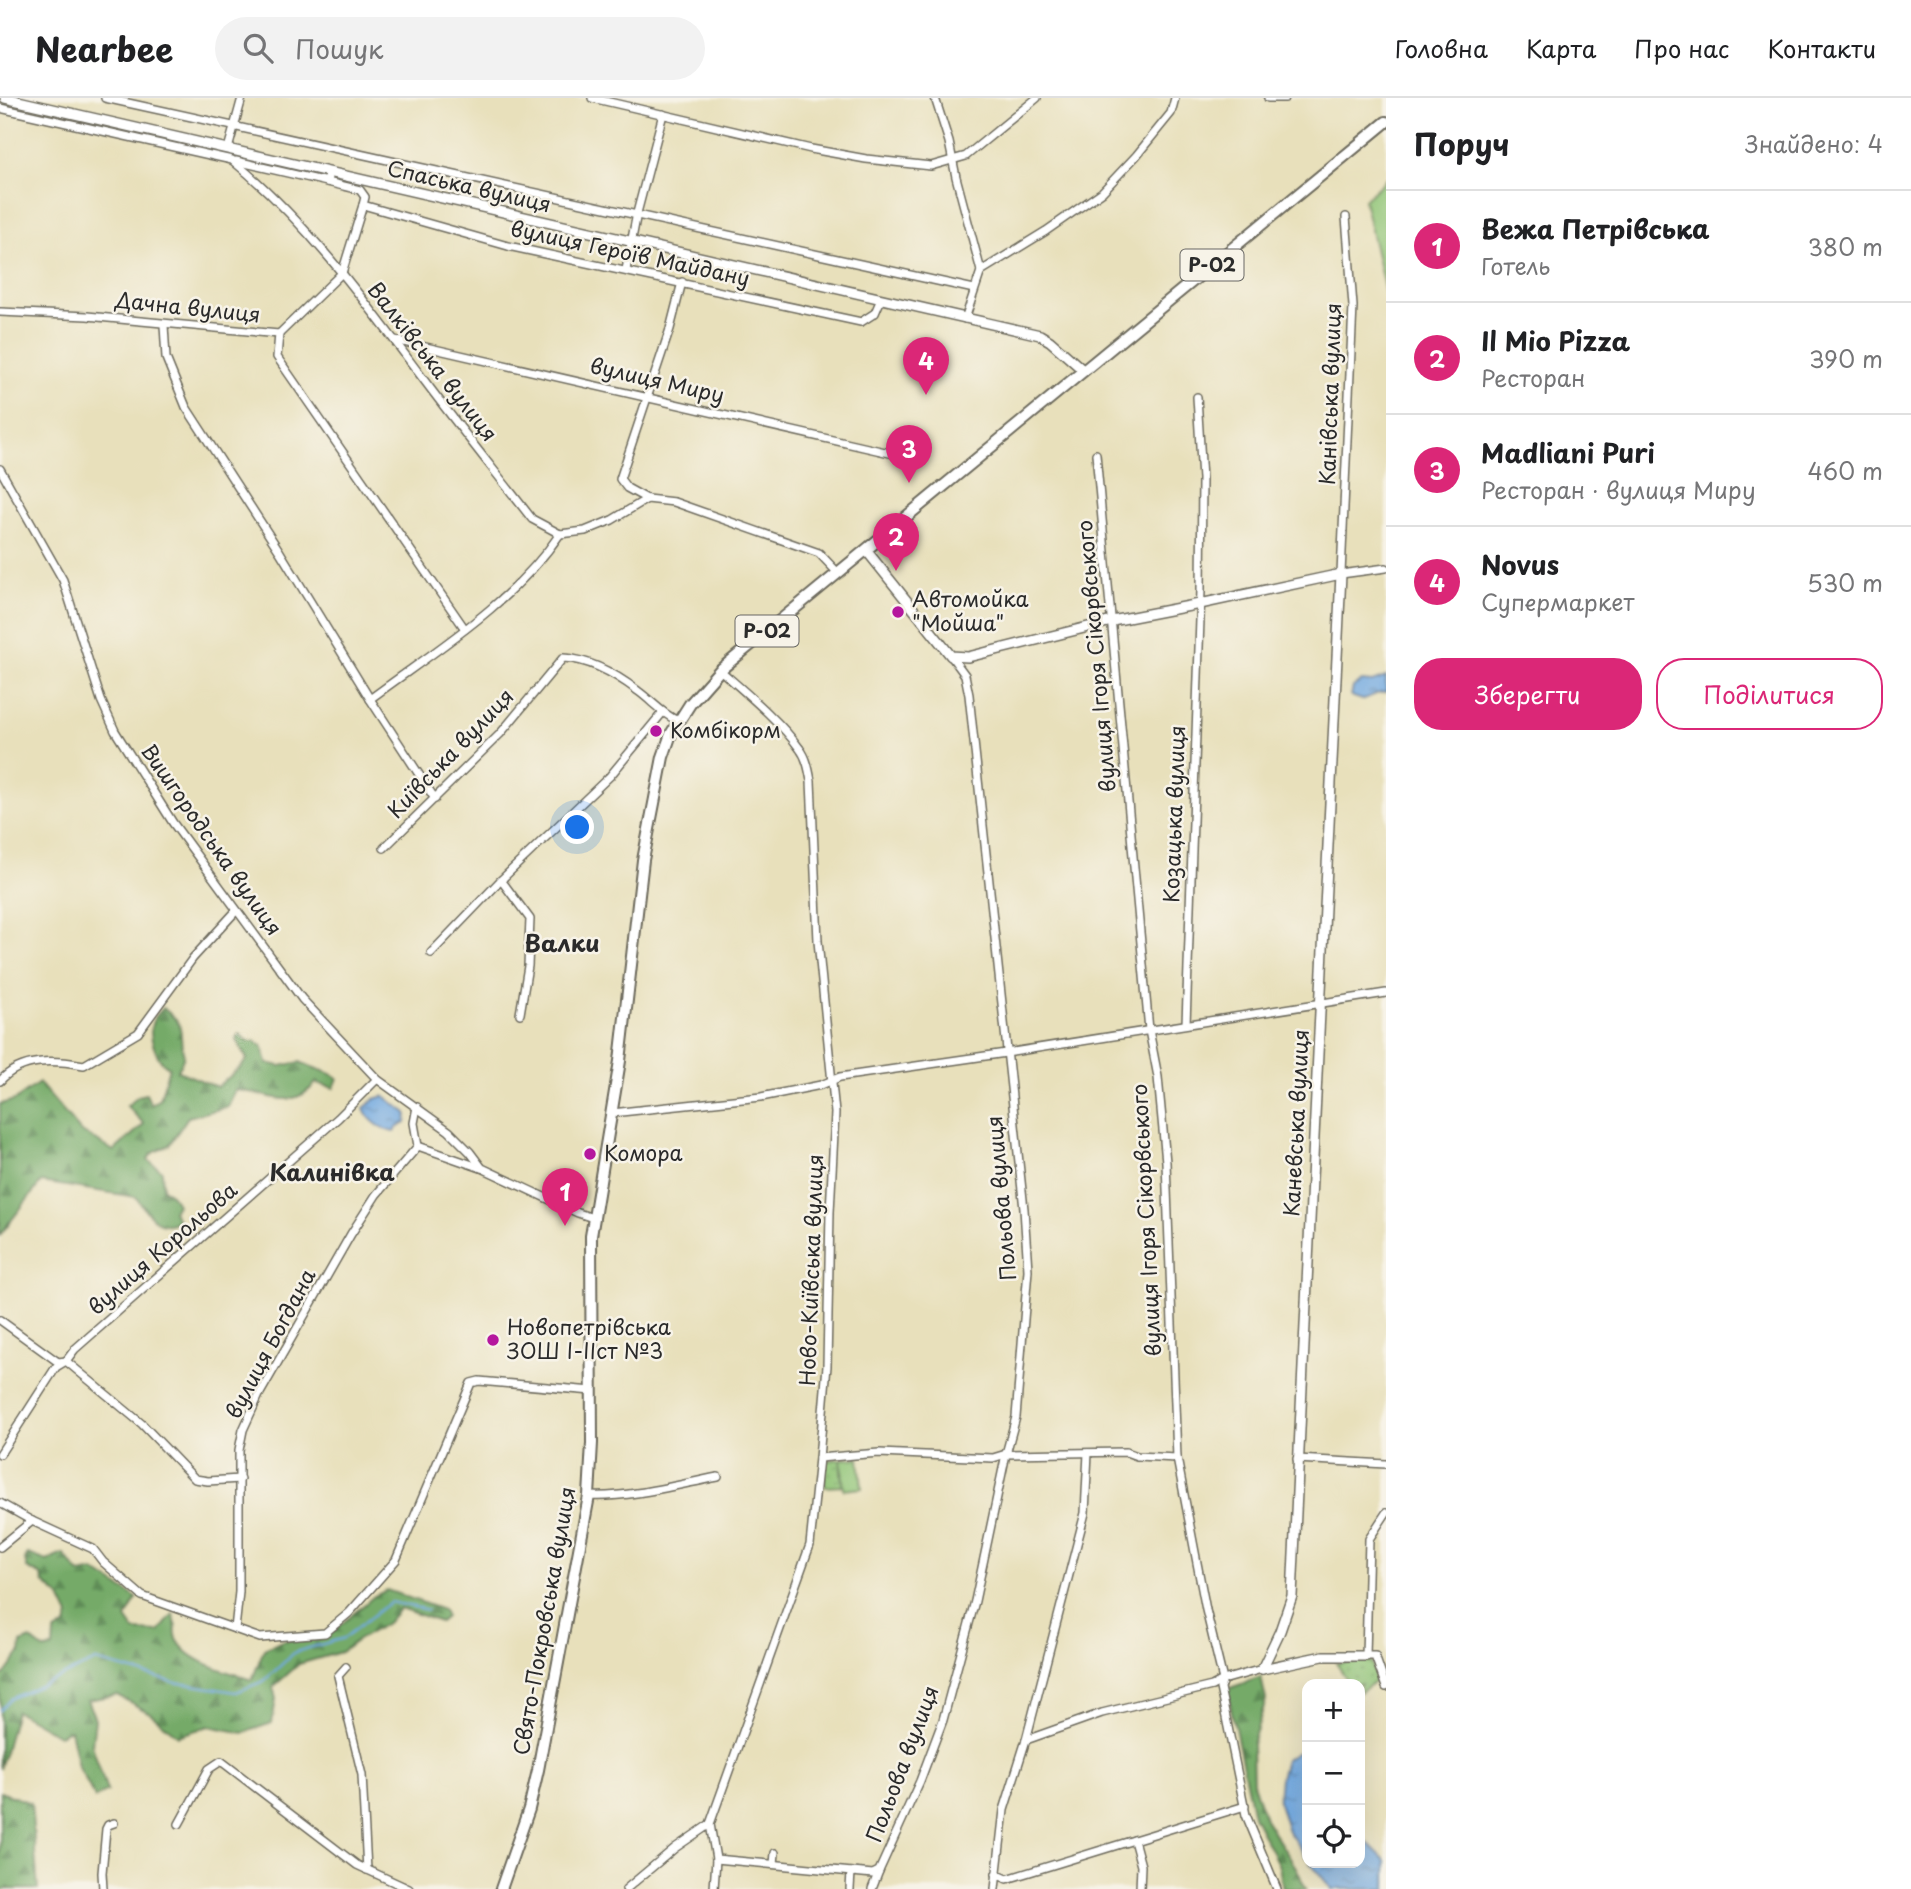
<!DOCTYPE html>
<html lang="uk">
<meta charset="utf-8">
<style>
:root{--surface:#fff;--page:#f2f2f2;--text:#202124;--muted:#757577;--line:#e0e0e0;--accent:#db2777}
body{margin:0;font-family:"Playpen Sans",sans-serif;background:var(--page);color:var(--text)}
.controls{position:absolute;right:21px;bottom:21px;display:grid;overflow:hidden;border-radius:14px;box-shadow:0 7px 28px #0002}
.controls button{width:63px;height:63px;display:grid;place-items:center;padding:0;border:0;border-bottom:2px solid var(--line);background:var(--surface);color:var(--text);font:35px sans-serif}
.you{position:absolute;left:578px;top:730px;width:24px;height:24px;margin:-18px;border:5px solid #fff;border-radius:50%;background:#1a73e8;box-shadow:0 0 0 10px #1a73e833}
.badge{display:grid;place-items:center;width:46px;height:46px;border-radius:50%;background:var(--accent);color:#fff;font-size:23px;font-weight:700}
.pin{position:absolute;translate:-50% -58px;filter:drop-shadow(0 2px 4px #0008)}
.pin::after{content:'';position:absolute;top:37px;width:24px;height:21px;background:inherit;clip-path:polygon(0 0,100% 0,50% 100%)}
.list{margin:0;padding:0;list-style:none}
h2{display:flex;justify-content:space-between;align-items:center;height:91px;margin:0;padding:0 28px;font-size:30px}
h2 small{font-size:23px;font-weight:400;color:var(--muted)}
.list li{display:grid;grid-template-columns:46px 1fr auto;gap:21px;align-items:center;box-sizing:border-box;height:112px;padding:0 28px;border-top:2px solid var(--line)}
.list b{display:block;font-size:26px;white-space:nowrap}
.list p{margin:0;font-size:23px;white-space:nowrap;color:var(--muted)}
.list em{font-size:23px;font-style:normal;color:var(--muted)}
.actions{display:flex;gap:14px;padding:21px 28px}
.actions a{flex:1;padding:16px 0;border:2px solid var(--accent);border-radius:28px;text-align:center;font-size:24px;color:var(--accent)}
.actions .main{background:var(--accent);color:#fff}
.icon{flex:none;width:38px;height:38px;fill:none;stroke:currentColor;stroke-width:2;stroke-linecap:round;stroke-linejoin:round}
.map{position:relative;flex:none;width:1386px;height:1791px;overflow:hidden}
header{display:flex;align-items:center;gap:42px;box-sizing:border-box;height:98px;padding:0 35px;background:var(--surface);border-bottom:2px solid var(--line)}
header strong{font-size:33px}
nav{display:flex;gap:38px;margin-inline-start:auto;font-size:24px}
.search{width:490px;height:63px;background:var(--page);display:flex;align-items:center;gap:18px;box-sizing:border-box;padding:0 24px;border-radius:38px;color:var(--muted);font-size:26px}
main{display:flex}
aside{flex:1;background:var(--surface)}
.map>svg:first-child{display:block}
</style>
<header>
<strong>Nearbee</strong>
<div class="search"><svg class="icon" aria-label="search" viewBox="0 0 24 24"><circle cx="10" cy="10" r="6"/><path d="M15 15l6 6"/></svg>Пошук</div>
<nav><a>Головна</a><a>Карта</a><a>Про нас</a><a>Контакти</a></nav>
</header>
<main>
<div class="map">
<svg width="1386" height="1791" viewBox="0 0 1386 1791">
<defs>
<pattern id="forest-firs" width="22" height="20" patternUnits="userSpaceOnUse" patternTransform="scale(1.75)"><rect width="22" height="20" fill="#74aa68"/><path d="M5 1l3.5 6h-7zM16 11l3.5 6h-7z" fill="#5f8b56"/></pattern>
<pattern id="park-dots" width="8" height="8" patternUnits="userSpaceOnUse" patternTransform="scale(1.75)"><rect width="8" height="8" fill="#91c577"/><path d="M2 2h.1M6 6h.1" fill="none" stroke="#7da967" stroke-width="1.8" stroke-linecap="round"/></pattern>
<pattern id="water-ripples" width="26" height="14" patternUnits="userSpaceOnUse" patternTransform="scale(1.75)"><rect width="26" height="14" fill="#72a9e0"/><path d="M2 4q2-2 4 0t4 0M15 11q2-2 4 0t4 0" fill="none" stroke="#5e8ab6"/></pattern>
</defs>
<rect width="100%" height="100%" fill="#f7f3e8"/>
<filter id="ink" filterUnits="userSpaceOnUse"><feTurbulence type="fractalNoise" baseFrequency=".0143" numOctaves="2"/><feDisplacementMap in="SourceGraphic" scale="14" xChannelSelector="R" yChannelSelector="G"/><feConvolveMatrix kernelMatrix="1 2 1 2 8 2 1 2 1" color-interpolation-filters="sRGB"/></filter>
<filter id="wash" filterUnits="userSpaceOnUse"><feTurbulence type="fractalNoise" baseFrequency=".00686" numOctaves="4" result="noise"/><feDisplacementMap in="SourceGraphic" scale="28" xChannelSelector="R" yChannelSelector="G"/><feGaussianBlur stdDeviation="1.57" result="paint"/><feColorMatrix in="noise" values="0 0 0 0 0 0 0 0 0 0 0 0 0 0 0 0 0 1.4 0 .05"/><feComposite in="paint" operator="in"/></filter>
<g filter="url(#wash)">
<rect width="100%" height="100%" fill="#e8e0bb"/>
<g fill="#91c577" stroke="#5e7851" stroke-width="2">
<path d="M 1386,81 L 1386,198 L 1364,102 Z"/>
<path d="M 859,1360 L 862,1390 L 844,1392 L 841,1361 Z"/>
</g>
<g fill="url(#forest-firs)" stroke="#506a4a" stroke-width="2">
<path d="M 163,910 C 190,931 176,933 184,958 L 178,973 L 217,989 C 227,979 241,973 247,961 L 236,941 L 240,936 L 247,943 L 254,943 L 262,948 L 267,965 L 280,968 L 300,964 C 313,971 326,972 338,980 L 334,990 L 316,985 C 290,1015 268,994 235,992 L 228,1009 L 188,1019 L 169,1047 L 151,1056 L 148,1062 L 162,1073 L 163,1091 L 171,1096 L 177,1106 L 173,1113 L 178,1122 C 160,1136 146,1113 136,1099 L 41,1084 L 0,1137 L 0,1006 L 15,1002 L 39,985 L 80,1033 L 114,1053 L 144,1026 L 127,1008 L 138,998 L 146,996 L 151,1007 L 160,1001 L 169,969 C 156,963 147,937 153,923 C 155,919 160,914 163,910 Z"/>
<path d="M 28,1456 L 47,1463 L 63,1456 L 80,1476 L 94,1473 L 137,1500 L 126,1520 L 135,1533 L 159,1534 L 173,1516 C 178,1525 173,1534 178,1543 C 191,1566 228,1573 252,1582 L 264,1551 L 282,1543 L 331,1535 L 374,1498 L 387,1492 L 443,1512 L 446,1519 L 440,1524 L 400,1510 L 387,1525 L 356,1543 L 341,1554 L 299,1566 L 273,1589 L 276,1601 L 272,1625 L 243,1635 L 209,1628 L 178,1638 L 150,1615 L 117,1597 L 87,1602 L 95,1621 L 92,1647 L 107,1693 L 95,1700 L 78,1668 L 70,1632 L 59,1637 L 16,1613 L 0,1671 L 0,1577 L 4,1577 L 20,1555 L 21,1545 L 30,1541 L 43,1551 L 53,1550 L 54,1535 L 66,1527 L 69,1518 L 60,1499 L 43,1484 L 42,1478 L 27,1470 L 25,1462 Z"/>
<path d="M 1261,1579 L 1266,1602 L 1252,1646 L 1253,1685 L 1265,1721 L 1297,1771 L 1306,1791 L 1283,1791 L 1279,1768 L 1253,1718 L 1227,1591 Z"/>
<path d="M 0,1694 L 31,1705 L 38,1791 L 0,1791 Z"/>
</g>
<g fill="url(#park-dots)" stroke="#5e7851" stroke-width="2">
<path d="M 840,1361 L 842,1388 L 825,1389 L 823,1363 Z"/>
<path d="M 1371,1563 L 1376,1583 L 1360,1594 L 1360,1586 L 1350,1586 L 1336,1565 Z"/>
</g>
<g fill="url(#water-ripples)" stroke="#4e6a86" stroke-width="2">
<path d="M 1386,579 L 1386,594 L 1376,596 L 1362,602 L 1351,598 L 1353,589 L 1362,583 L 1372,584 Z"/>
<path d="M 384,998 L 407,1015 L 406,1025 L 398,1029 L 394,1034 C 382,1032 368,1022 364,1010 L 375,1001 Z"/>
<path d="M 1298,1654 L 1307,1659 L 1307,1760 L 1288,1733 L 1278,1702 L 1280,1680 L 1285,1662 Z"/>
<path d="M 1360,1737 L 1386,1763 L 1386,1791 L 1332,1791 L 1310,1765 L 1360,1765 Z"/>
</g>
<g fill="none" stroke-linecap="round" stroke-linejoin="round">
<path stroke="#72a9e0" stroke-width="2" d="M 0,1612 L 10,1601 L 96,1563 L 173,1584 L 236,1594 L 264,1583 L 295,1554 L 344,1540 L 390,1504 L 428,1512"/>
</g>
</g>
<g filter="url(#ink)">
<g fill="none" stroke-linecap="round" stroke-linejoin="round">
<defs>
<g id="minor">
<path d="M 105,0 L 974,191"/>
<path d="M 592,0 L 811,51 L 866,61 L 931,68 L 966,58 L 1037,0"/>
<path d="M 935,0 L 949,44 L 956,79 L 981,173 L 965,221"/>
<path d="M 1268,0 L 1285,0"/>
<path d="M 0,10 L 232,62 C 305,122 362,199 418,274 C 455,324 494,372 532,421 L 560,436 L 585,433 L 612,422 L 647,401 L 674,404 L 819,455 L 838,475"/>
<path d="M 228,51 L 242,0"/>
<path d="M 236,63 L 327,84"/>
<path d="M 363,107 L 508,148 L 861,224 L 875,215 L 881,201"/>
<path d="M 1346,119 L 1353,208 L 1341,476 L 1386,470"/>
<path d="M 626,172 L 637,115 L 663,16"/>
<path d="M 981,173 L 1046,133 L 1102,94 L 1136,58 L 1171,15 L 1175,0"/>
<path d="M 0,214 L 87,218 L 279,236 L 342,175 L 363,107 L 365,99 L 360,92 L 327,84 L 329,74"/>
<path d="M 164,227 L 166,260 L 186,309 L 280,454 L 370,601 L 435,701"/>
<path d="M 279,236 L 277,259 L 465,531"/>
<path d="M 395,242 L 894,356 L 902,358 L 909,365"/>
<path d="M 1096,356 L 1149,932 L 1158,979 L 1166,1064 L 1177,1360 L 1206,1512 L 1223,1582 L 1220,1590 L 1246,1717 L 1277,1791"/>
<path d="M 0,371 L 63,482 L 101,602 L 115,633 L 173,725 L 302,901 L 377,981 L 449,1033 L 470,1054 L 482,1070 L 578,1115 L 593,1120"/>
<path d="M 647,401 L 627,390 L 620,381 L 670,231 L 682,184"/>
<path d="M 370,601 C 436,552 513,505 560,436"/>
<path d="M 384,750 L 500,636 L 563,560 C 589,561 617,577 638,593 C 652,603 662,616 678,623"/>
<path d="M 501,782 L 530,821 L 528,868 L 520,916"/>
<path d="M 431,855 L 501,782 L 610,678 L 663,614"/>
<path d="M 1186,926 L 1201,492 L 1202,381 L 1197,299"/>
<path d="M 0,983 C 22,959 55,962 84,967 L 138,935 L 193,860 L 236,813"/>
<path d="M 417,1009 L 414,1025 L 418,1048"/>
<path d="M 612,1015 L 761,999 L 821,987 L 840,979 L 1006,955 L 1386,895"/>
<path d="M 418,1048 L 481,1070"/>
<path d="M 0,1222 L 58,1264 L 66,1263 L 142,1326 L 195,1381 L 208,1383 L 240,1381"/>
<path d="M 0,1356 L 56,1269 L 66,1263 L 75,1251 L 338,1020 L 377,981"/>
<path d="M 819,1360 L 879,1355 L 993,1360 L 1006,1356 L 1126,1354 L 1137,1358 L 1177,1360"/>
<path d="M 1297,1361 L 1386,1366"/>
<path d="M 589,1398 C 631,1400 676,1387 718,1379"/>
<path d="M 0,1405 L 32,1423 L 93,1451 L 103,1464 L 142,1498 L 260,1540 L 325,1535 L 349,1515 L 396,1462 L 471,1285 L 479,1283 L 592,1293"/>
<path d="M 1386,1415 L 1369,1441 L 1366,1558 L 1375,1558 L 1386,1589"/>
<path d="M 0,1449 L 32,1423"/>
<path d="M 235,1531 L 239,1494 L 239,1352 L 243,1332 L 259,1297 L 351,1136 L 376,1097 L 418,1048"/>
<path d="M 346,1569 L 338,1578 L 362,1677 L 367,1772"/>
<path d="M 1026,1642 L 1085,1415 L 1088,1355"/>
<path d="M 179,1726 L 209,1671 L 221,1663 L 357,1767 L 409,1791"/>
<path d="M 1134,1742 L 1245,1708"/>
<path d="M 716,1761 L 873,1776 L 879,1773 L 920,1683 L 943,1622 L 975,1503 L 1006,1356 L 1016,1319 L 1028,1172 L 1024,1111 L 969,597 L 965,577 L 951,558"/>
<path d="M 774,1766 L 775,1755"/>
<path d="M 996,1776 L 1007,1781 L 1134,1742 L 1141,1768 L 1140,1791"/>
<path d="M 103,1791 L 102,1775 L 106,1731 L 108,1727 L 114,1725"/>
<path d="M 626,1791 L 675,1750 L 710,1726"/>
<path d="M 714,1791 L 716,1761 L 710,1726 L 810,1447 L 819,1360 L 827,1268 L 830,1114 L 835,1015 L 818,843 L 811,683 C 809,672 807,660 800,651 C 780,623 746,595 720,572"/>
<path d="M 850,1791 L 851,1774"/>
<path d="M 872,1791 L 879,1773"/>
<path d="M 995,1791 L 1004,1712 L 1026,1642 L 1102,1615 L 1212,1588 L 1223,1582 L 1262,1571"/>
</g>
<g id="tertiary">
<path d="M 5,0 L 1040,237 L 1050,243 L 1084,273"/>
<path d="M 866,452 L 951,558 L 968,559 L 1112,523 L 1200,506 L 1341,476 L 1292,1498 L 1280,1533 L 1262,1571"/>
<path d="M 1262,1571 L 1323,1558 L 1366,1558"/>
</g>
<path id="primary" d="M 501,1791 L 529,1711 L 538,1672 L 589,1398 L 592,1345 L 591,1138 L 620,963 L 643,762 L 663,659 L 671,636 L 690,606 L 720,572 L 1386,24"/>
</defs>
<use href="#minor" stroke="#6d6a5d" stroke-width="10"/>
<use href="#tertiary" stroke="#6d6a5d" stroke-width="12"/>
<use href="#primary" stroke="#6d6a5d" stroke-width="14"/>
<use href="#minor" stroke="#fff" stroke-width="7"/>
<use href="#tertiary" stroke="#fff" stroke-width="9"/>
<use href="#primary" stroke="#fff" stroke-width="10"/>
</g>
</g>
<g fill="#b5179e" stroke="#f7f3e8" stroke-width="2.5">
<circle cx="898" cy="514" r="7"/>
<circle cx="656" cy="633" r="7"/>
<circle cx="590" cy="1056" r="7"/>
<circle cx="493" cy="1242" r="7"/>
</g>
<g text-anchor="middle" stroke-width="5" stroke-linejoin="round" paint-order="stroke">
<g fill="#f7f3e8" stroke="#686764" stroke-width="2">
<rect x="1180.5" y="151.5" width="63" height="31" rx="5"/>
<rect x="735.5" y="517.5" width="63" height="31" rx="5"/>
</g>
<g font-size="19" font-weight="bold" fill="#2b2b2b">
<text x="1212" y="174">Р-02</text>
<text x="767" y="540">Р-02</text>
</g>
<g font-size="21" fill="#2b2b2b" stroke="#f7f3e8">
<text transform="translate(469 89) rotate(13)" y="7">Спаська вулиця</text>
<text transform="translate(630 156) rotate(12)" y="7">вулиця Героїв Майдану</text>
<text transform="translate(188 210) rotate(6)" y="7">Дачна вулиця</text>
<text transform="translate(432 264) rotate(52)" y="7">Валківська вулиця</text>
<text transform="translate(657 283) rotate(13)" y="7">вулиця Миру</text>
<text transform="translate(1331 296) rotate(-88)" y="7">Канівська вулиця</text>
<text transform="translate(1097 558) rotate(-95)" y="7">вулиця Ігоря Сікорвського</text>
<text transform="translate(451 656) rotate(-46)" y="7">Київська вулиця</text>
<text transform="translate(1175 716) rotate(-88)" y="7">Козацька вулиця</text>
<text transform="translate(211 742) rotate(55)" y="7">Вишгородська вулиця</text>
<text transform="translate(1297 1025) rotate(-87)" y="7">Каневська вулиця</text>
<text transform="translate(1002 1100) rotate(-95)" y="7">Польова вулиця</text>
<text transform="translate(1147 1122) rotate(-93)" y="7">вулиця Ігоря Сікорвського</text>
<text transform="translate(163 1151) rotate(-41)" y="7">вулиця Корольова</text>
<text transform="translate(812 1172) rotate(-88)" y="7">Ново-Київська вулиця</text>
<text transform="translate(271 1246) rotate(-62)" y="7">вулиця Богдана</text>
<text transform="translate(545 1523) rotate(-80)" y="7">Свято-Покровська вулиця</text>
<text transform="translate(903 1666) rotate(-69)" y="7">Польова вулиця</text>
</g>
<g font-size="21" fill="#2b2b2b" stroke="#f7f3e8" text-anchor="start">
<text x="912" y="509">Автомойка<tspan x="912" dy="24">"Мойша"</tspan></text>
<text x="670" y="640">Комбікорм</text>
<text x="604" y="1063">Комора</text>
<text x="507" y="1237">Новопетрівська<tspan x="507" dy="24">ЗОШ I-IIст №3</tspan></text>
</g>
<g font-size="23" font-weight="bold" fill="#2b2b2b" stroke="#f7f3e8">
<text x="562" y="854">Валки</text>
<text x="332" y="1083">Калинівка</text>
</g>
</g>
</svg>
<div class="controls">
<button>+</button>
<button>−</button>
<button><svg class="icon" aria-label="locate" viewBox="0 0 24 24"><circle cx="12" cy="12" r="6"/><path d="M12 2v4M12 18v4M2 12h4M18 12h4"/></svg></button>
</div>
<div class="you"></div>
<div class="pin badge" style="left:565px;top:1128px">1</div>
<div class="pin badge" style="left:896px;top:473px">2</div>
<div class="pin badge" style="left:909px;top:385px">3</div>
<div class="pin badge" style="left:926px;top:297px">4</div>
</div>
<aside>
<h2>Поруч<small>Знайдено: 4</small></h2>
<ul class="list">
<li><span class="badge">1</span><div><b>Вежа Петрівська</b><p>Готель</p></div><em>380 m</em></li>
<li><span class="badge">2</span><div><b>Il Mio Pizza</b><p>Ресторан</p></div><em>390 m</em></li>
<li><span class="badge">3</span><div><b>Madliani Puri</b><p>Ресторан · вулиця Миру</p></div><em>460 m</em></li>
<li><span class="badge">4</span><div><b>Novus</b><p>Супермаркет</p></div><em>530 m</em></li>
</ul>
<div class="actions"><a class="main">Зберегти</a><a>Поділитися</a></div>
</aside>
</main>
